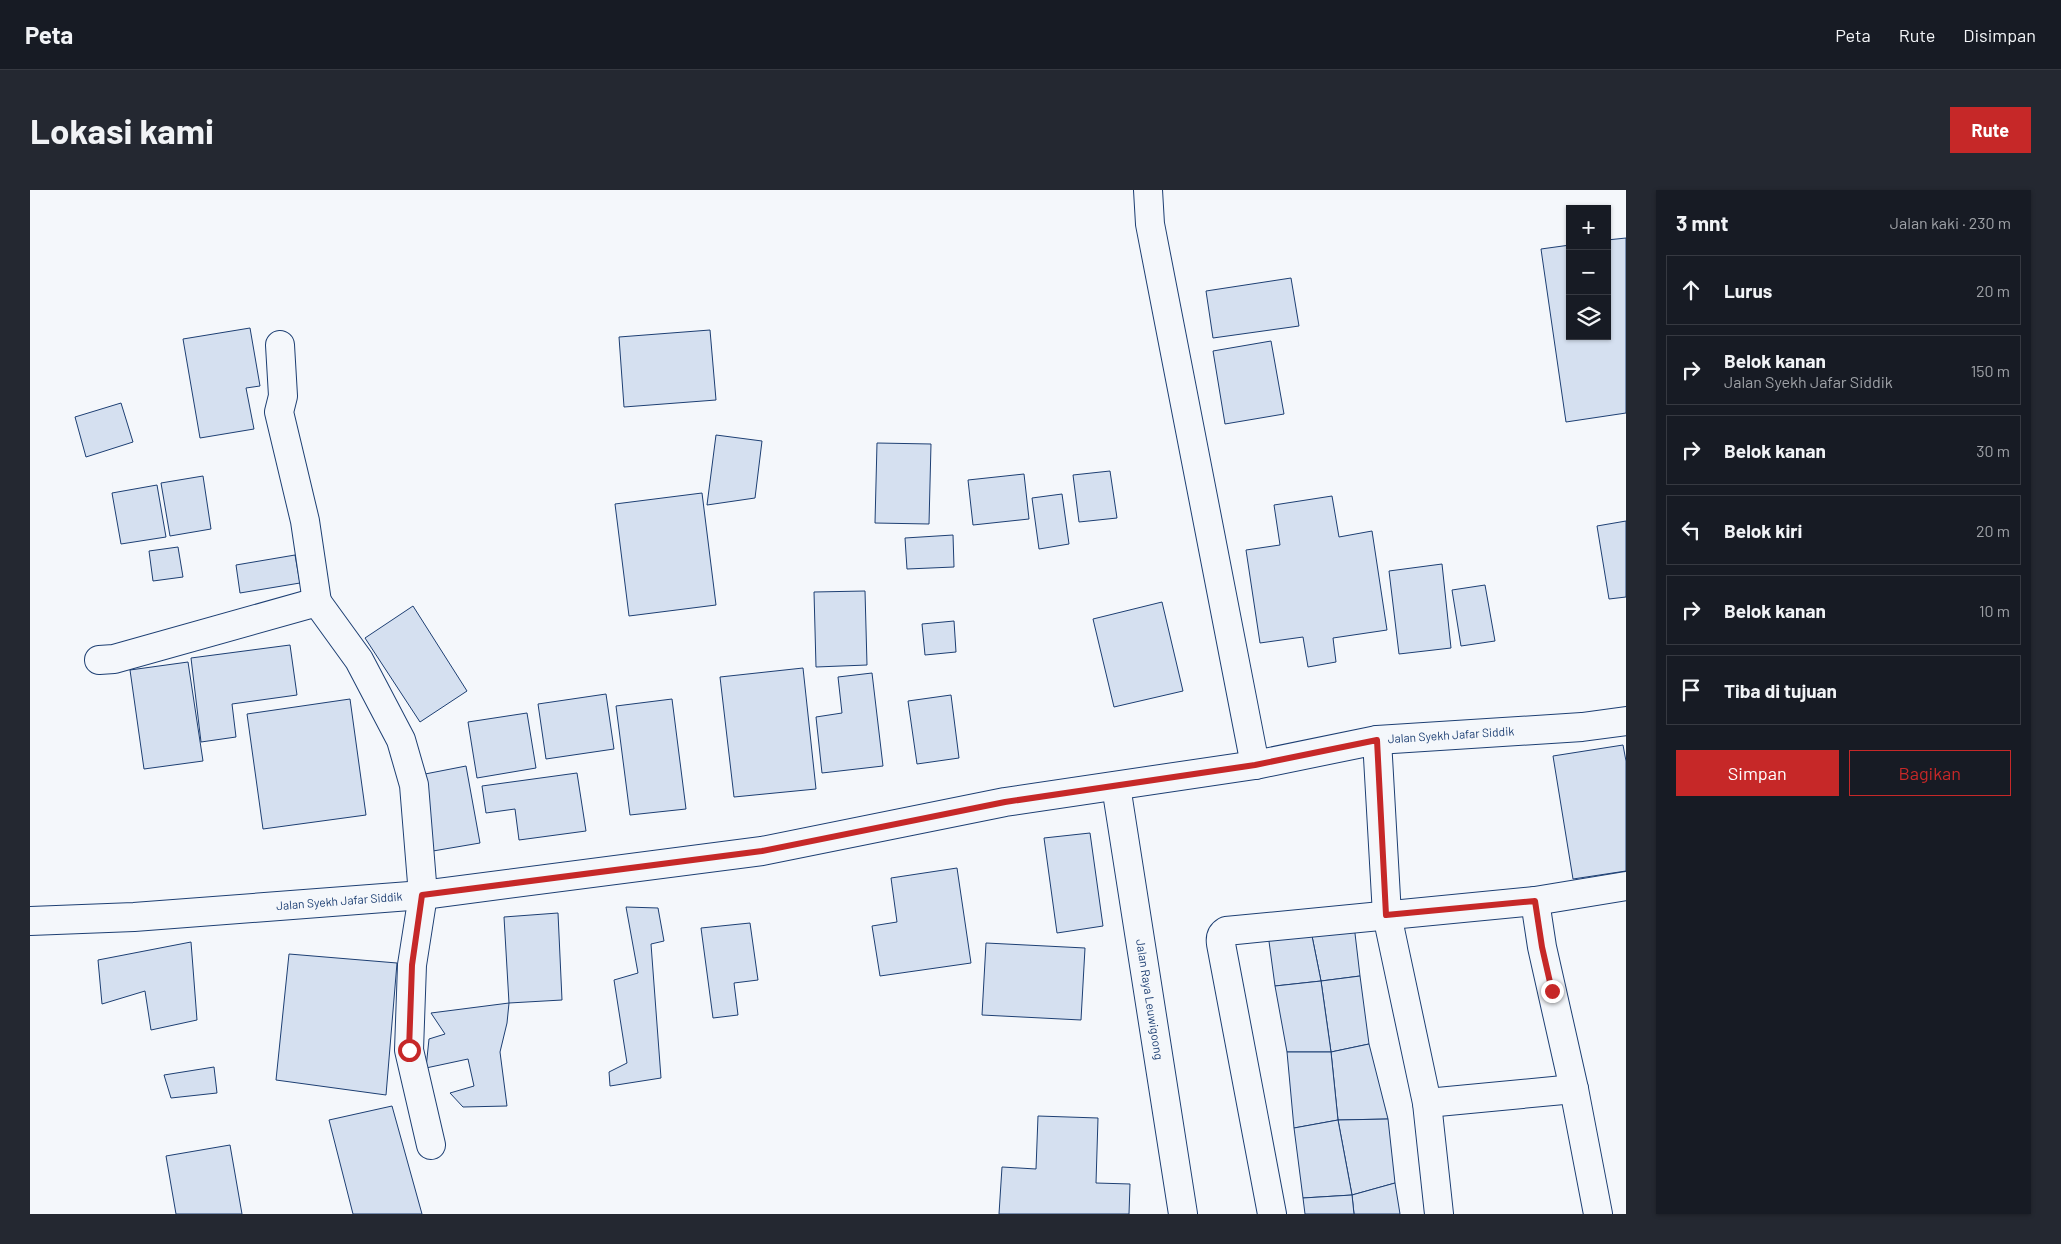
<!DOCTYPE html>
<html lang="id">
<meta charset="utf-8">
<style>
:root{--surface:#171b24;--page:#242831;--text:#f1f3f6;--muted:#9ea1a6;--line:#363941;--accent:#c62828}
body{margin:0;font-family:Barlow,sans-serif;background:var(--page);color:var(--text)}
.controls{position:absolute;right:15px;top:15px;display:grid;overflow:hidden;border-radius:0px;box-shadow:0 1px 4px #0004}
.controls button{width:45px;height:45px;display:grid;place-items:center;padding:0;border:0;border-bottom:1px solid var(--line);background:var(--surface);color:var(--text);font:25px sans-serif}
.stop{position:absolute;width:15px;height:15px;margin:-11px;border:4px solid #c62828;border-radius:50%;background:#fff}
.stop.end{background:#c62828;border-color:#fff;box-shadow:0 1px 5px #0008}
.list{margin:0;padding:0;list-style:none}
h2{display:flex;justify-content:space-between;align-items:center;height:65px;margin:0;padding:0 20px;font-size:21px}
h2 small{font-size:16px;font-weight:400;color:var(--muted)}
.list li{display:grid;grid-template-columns:32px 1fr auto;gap:15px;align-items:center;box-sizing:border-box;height:70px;margin:0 10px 10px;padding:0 10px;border:1px solid var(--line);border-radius:0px}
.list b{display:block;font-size:19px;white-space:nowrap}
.list p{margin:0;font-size:16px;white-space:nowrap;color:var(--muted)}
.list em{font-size:16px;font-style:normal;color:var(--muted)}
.actions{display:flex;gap:10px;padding:15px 20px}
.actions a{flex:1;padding:11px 0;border:1px solid var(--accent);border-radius:0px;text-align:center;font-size:18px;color:var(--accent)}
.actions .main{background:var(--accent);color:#fff}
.icon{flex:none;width:28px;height:28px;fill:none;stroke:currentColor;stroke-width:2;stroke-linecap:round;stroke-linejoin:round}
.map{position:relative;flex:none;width:1596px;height:1024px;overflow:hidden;border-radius:0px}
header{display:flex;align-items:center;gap:30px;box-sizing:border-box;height:70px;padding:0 25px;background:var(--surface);border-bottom:1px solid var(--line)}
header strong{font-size:24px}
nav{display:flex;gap:28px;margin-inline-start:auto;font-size:18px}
.intro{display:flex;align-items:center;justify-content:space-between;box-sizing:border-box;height:120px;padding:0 30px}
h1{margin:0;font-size:35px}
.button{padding:12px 22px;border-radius:0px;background:var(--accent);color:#fff;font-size:18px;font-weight:700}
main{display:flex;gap:30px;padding:0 30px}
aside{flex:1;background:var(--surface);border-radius:0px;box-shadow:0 1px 4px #0004}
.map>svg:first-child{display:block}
</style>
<header>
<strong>Peta</strong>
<nav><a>Peta</a><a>Rute</a><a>Disimpan</a></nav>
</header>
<div class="intro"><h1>Lokasi kami</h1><a class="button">Rute</a></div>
<main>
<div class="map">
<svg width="1596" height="1024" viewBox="0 0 1596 1024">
<rect width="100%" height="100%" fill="#f4f7fb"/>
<g fill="#d5e0f0" stroke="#1d3f73">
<path d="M 1596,48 L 1596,223 L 1536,232 L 1511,59 L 1540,55 L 1540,146 L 1577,146 L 1577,50 Z"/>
<path d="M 1261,88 L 1269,136 L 1183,148 L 1176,101 Z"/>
<path d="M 220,138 L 230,196 L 216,198 L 224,239 L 170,248 L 153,149 Z"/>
<path d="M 680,140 L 686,210 L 594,217 L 589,147 Z"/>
<path d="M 1241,151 L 1254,224 L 1195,234 L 1183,161 Z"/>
<path d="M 91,213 L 103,252 L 56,267 L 45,227 Z"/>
<path d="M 686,245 L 732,251 L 725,308 L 677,315 Z"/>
<path d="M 847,253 L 901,254 L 899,334 L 845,333 Z"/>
<path d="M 1080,281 L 1087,328 L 1049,332 L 1043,285 Z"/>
<path d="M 994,284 L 999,329 L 943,335 L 938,290 Z"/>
<path d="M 173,286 L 181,339 L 140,346 L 131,293 Z"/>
<path d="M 127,295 L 136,347 L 91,354 L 82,303 Z"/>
<path d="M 672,303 L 686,415 L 599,426 L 585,314 Z"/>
<path d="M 1032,304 L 1039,354 L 1009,359 L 1002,308 Z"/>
<path d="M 1302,306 L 1309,347 L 1342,341 L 1357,440 L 1303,448 L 1306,472 L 1278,477 L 1273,447 L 1230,453 L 1216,360 L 1250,355 L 1244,315 Z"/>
<path d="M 1596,331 L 1596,407 L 1579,409 L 1567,336 Z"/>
<path d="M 923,345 L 924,377 L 877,379 L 875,348 Z"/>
<path d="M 148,357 L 153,387 L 123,391 L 119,361 Z"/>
<path d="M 265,365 L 270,393 L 210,403 L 206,375 Z"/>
<path d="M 1412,374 L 1421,458 L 1369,464 L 1359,381 Z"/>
<path d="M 1455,395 L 1465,451 L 1431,456 L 1422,400 Z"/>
<path d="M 835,401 L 837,475 L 786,477 L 784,402 Z"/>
<path d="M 1132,412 L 1153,501 L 1084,517 L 1063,429 Z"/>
<path d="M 383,416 L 437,501 L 390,532 L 335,448 Z"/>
<path d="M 924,431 L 926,462 L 895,465 L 892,434 Z"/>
<path d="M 260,455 L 267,505 L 202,514 L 206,547 L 171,552 L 161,468 Z"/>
<path d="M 158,472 L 173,571 L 114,579 L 100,480 Z"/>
<path d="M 773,478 L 786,599 L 704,607 L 690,487 Z"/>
<path d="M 842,483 L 853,576 L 792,583 L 786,527 L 812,523 L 808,487 Z"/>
<path d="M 576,504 L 584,559 L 516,569 L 508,514 Z"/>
<path d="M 921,505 L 929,568 L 887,574 L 878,511 Z"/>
<path d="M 320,509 L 336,625 L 233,639 L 217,524 Z"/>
<path d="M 642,509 L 656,619 L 600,625 L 586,516 Z"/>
<path d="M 497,523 L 506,578 L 447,588 L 438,532 Z"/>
<path d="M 1593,555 L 1596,571 L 1596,681 L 1543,689 L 1523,566 Z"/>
<path d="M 436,576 L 450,653 L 403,661 L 390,585 Z"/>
<path d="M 547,583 L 556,641 L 489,650 L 485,619 L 456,623 L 452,596 Z"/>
<path d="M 1060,643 L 1073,736 L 1027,743 L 1014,648 Z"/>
<path d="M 927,678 L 941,773 L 850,786 L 842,736 L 867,732 L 861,688 Z"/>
<path d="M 596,717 L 628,718 L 634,751 L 621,754 L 631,888 L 580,896 L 579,882 L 597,873 L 584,790 L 608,783 Z"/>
<path d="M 528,723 L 532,810 L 479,813 L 474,727 Z"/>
<path d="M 720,733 L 728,790 L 704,793 L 708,825 L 683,828 L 671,738 Z"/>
<path d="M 1324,735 L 1330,786 L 1291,791 L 1280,736 Z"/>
<path d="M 1280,736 L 1291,791 L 1245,796 L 1238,744 Z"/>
<path d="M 161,752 L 167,830 L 121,840 L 115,801 L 72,814 L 68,770 Z"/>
<path d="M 956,753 L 1055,758 L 1051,830 L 952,825 Z"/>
<path d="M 259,764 L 367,773 L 356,905 L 246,890 Z"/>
<path d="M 1330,786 L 1339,854 L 1301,862 L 1291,791 Z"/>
<path d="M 1291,791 L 1301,862 L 1257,862 L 1245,796 Z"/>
<path d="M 479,813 L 477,833 L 470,862 L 477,916 L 433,917 L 420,903 L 444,896 L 438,869 L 396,878 L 399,849 L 415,844 L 401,823 Z"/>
<path d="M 1339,854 L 1358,929 L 1308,930 L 1301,862 Z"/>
<path d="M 1257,862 L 1301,862 L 1308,930 L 1264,938 Z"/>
<path d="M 184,877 L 187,903 L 141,908 L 134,885 Z"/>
<path d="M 362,916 L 392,1024 L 323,1024 L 299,930 Z"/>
<path d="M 1008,926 L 1068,928 L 1066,993 L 1100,994 L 1099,1024 L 969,1024 L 972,977 L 1006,979 Z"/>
<path d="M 1358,929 L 1365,993 L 1322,1005 L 1308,930 Z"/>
<path d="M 1308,930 L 1322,1005 L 1273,1008 L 1264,938 Z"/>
<path d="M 200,955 L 212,1024 L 146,1024 L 136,966 Z"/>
<path d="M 1365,993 L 1370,1024 L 1324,1024 L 1322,1005 Z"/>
<path d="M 1322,1005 L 1324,1024 L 1275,1024 L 1273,1008 Z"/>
</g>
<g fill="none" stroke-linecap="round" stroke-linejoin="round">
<defs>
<g id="street">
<path d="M 1118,0 L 1120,34 L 1225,575"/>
<path d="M 250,155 L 253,206 L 249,222 L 275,331 L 287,412"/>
<path d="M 69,470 L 84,469 L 287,412 L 329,470 L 371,550 L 384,595 L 393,705 L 382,775 L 379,860 L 401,955"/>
<path d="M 1347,550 L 1357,725 L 1397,913 L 1409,1024"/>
<path id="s1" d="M 1086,596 L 1153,1024"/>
<path d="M 1505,711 L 1512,757 L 1544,899 L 1568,1024"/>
<path d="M 1397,913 L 1544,899"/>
<path d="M 1242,1024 L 1191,754 C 1190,748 1191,744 1196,741 L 1505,711 L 1596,696"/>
</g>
<g id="secondary">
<path id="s2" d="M 0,731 L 104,727 L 393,705 L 732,661 L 975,612 L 1225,575 L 1347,550 L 1552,537 L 1596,531"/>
</g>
</defs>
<use href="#street" stroke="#1d3f73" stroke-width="30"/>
<use href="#secondary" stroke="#1d3f73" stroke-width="30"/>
<use href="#street" stroke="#f4f7fb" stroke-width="28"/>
<use href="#secondary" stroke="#f4f7fb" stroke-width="28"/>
</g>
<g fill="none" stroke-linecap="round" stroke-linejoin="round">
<path stroke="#c62828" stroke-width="6" d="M 379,860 L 382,775 L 392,705 L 732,661 L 975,612 L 1225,575 L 1347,550 L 1356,725 L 1505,711 L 1512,757 L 1522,801"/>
</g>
<g text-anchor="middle" stroke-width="4" stroke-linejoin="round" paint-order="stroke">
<g font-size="12" fill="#1d3f73" stroke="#f4f7fb">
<text dy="4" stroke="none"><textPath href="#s2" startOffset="1435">Jalan Syekh Jafar Siddik</textPath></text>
<text dy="4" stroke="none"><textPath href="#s2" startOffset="310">Jalan Syekh Jafar Siddik</textPath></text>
<text dy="4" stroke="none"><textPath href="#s1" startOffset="216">Jalan Raya Leuwigoong</textPath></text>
</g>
</g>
</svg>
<div class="controls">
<button>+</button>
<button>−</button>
<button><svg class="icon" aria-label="layers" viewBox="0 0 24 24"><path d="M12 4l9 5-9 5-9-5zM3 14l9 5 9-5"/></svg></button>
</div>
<div class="stop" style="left:379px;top:860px"></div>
<div class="stop end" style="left:1522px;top:801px"></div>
</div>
<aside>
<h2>3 mnt<small>Jalan kaki · 230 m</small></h2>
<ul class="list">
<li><svg class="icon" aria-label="ahead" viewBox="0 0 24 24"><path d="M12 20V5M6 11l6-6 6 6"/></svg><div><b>Lurus</b></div><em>20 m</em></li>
<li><svg class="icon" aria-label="right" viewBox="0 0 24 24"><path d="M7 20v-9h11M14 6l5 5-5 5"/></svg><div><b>Belok kanan</b><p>Jalan Syekh Jafar Siddik</p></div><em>150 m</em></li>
<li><svg class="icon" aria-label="right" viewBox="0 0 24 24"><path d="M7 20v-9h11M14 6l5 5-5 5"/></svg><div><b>Belok kanan</b></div><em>30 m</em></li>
<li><svg class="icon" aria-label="left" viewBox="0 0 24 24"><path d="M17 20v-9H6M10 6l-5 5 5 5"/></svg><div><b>Belok kiri</b></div><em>20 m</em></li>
<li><svg class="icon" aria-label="right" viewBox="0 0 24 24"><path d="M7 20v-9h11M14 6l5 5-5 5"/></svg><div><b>Belok kanan</b></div><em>10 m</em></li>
<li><svg class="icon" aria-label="arrive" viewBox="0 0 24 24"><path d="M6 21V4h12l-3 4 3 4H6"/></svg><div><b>Tiba di tujuan</b></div></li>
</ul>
<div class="actions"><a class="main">Simpan</a><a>Bagikan</a></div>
</aside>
</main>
